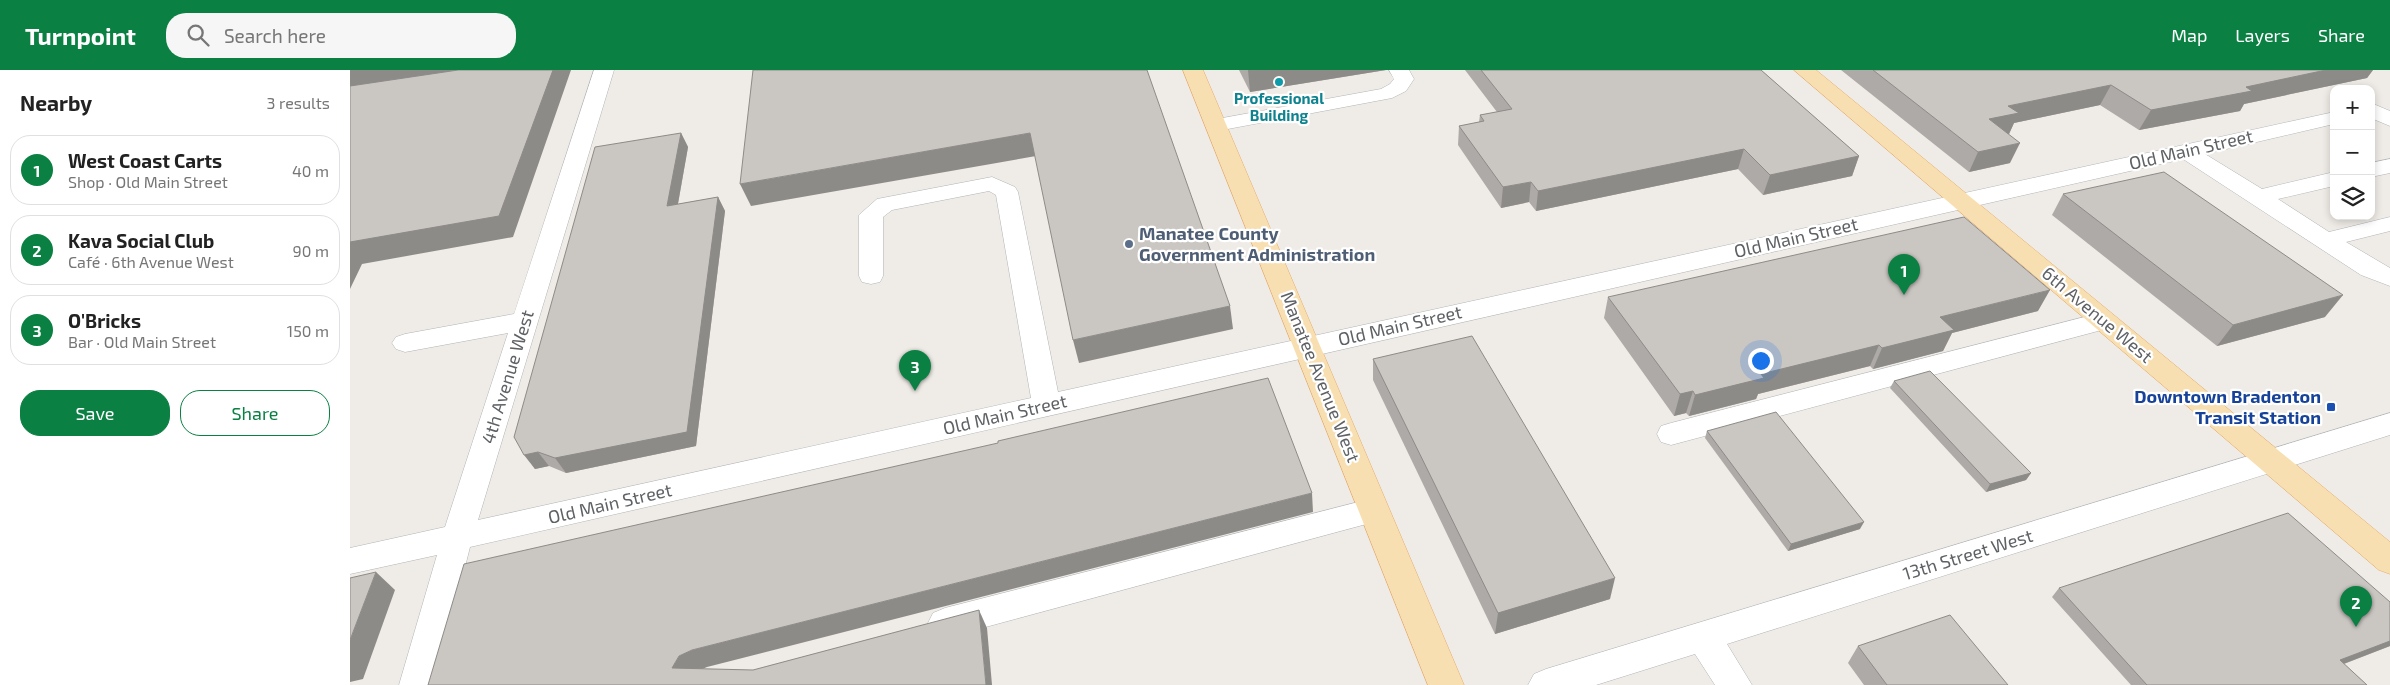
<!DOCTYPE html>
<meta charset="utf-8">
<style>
:root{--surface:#fff;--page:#f6f6f6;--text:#222;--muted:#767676;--line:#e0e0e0;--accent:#0b8043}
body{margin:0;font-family:"Exo 2",sans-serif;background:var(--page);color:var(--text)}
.controls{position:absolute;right:15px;top:15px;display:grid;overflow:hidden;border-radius:10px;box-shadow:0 2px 8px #0003}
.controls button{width:45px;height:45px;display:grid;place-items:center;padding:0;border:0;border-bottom:1px solid var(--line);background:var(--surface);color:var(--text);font:25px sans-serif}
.you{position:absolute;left:1410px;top:290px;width:18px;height:18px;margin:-12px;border:4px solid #fff;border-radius:50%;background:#1a73e8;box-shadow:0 0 0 8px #1a73e833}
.badge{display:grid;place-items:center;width:32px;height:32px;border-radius:50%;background:var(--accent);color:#fff;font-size:16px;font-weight:700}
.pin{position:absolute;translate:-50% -41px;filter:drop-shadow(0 1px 2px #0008)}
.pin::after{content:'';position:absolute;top:26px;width:18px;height:15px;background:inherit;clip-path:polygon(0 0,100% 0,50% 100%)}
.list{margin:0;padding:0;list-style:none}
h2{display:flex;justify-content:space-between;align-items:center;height:65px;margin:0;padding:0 20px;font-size:21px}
h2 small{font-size:16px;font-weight:400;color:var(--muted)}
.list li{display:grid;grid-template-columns:32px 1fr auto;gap:15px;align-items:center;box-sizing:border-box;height:70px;margin:0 10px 10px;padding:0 10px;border:1px solid var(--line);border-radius:20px}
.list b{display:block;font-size:19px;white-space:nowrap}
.list p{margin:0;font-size:16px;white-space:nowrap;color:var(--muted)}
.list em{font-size:16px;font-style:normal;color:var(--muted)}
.actions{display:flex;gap:10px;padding:15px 20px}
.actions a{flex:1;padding:11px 0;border:1px solid var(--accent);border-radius:20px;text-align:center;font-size:18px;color:var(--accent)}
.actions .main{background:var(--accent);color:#fff}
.icon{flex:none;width:28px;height:28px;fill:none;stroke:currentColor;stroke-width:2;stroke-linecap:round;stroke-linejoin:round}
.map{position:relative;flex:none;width:2040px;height:615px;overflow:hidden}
header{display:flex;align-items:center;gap:30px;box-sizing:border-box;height:70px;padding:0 25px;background:var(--accent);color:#fff}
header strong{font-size:24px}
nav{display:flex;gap:28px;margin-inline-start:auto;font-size:18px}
.search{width:350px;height:45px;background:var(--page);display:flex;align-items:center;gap:12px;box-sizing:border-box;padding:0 18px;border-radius:20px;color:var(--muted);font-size:19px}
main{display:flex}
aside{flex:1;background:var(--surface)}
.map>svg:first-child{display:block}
</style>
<header>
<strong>Turnpoint</strong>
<div class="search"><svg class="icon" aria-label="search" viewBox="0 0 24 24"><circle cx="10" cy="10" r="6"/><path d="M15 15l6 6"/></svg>Search here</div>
<nav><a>Map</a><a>Layers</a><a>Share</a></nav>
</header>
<main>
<aside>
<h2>Nearby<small>3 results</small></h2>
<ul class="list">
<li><span class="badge">1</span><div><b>West Coast Carts</b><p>Shop · Old Main Street</p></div><em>40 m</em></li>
<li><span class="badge">2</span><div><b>Kava Social Club</b><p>Café · 6th Avenue West</p></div><em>90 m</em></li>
<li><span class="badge">3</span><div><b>O'Bricks</b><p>Bar · Old Main Street</p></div><em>150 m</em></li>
</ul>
<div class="actions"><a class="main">Save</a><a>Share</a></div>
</aside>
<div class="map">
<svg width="2040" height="615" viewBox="0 0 2040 615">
<rect width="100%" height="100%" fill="#efebe6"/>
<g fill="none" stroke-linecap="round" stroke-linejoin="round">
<defs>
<g id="minor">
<path d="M 244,0 L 264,0 L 128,450 L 681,328 L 646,125 L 639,121 L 542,140 L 533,147 L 533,206 L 530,212 L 521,214 L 512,212 L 509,206 L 509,145 L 527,129 L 642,107 L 665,117 L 668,122 L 708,322 L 1984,42 L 1984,54 L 1855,84 L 1912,119 L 1984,102 L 1984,116 L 1928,129 L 1979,162 L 2040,147 L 2040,161 L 1996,172 L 2040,198 L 2040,216 L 2011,205 L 1833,89 L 120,477 L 85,615 L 49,615 L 87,485 L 0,504 L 0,478 L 95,457 L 158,263 L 55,282 L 46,279 L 42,273 L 46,267 L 55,264 L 164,244 Z"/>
<path d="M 1039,0 L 1059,0 L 1064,9 L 1056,21 L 1042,28 L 867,61 L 859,60 L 856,55 L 859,50 L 867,49 L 1031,19 L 1040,14 L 1044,9 Z"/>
<path d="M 2021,33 L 2040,41 L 2040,56 L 2021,48 Z"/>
<path d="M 2040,89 L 2040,103 L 2021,107 L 2021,93 Z"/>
<path d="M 1754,242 L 1763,245 L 1767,251 L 1763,257 L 1321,375 L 1311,372 L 1307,364 L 1311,356 L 1321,353 Z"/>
<path d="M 2040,343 L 2040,365 L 1377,574 L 1402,615 L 1365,615 L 1345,584 L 1246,615 L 1178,615 L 1184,604 L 1196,599 Z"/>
<path d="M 1024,428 L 1035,431 L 1039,440 L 1035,449 L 595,568 L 583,563 L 578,553 L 583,543 L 595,538 Z"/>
</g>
<g id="major">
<path d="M 833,0 L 853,0 L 1114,615 L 1078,615 Z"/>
<path d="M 1444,0 L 1466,0 L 2040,472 L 2040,504 L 2029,500 Z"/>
</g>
</defs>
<use href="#minor" stroke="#b1b4b7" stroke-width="1"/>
<use href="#major" stroke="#e6ab68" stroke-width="1"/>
<use href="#minor" fill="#fff" fill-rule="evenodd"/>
<use href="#major" fill="#f8dfb1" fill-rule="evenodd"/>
</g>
<g fill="#aeaaa7">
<path d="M 889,0 L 1036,0 L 900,22 Z"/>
<path d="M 1115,0 L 1411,0 L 1509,86 L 1502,106 L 1413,125 L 1388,99 L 1186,141 L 1179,132 L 1151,138 L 1108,75 L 1109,56 L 1129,52 L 1130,45 L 1147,42 Z"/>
<path d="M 1491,0 L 2023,0 L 2017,8 L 1894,34 L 1890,41 L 1789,60 L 1750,35 L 1664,53 L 1659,64 L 1658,64 L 1660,93 L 1619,102 Z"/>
<path d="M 331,63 L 338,77 L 328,134 L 368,127 L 375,141 L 346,376 L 216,403 L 199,396 L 185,399 L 164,367 Z"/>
<path d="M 1713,124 L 1975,247 L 1867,276 L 1702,145 Z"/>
<path d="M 1258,227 L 1688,241 L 1602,263 L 1593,281 L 1523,299 L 1520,296 L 1408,324 L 1406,329 L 1339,346 L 1336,343 L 1324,346 L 1254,248 Z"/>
<path d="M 1023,289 L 1260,529 L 1145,564 L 1023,310 Z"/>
<path d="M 1544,311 L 1681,403 L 1676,410 L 1636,422 L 1540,318 Z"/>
<path d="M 1357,361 L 1510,459 L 1438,481 L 1355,368 Z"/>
<path d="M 1709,518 L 2040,532 L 2040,576 L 1994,594 L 2017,615 L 1781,615 L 1702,527 Z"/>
<path d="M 1508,576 L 1658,615 L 1514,615 L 1498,593 Z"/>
</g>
<g fill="#8d8b88">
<path d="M 0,0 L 154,0 L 0,22 Z"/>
<path d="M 203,0 L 221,0 L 163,167 L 12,194 L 0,219 L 0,172 Z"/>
<path d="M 898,0 L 1036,0 L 900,22 Z"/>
<path d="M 1976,0 L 2023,0 L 2017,8 L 1894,34 L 1890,41 L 1789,60 L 1801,40 L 1896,17 Z"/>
<path d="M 1761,15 L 1750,35 L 1664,53 L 1659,64 L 1630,70 L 1639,49 L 1658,36 Z"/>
<path d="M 331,63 L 338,77 L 325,150 L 317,136 Z"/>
<path d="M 680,63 L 686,86 L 401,136 L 390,114 Z"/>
<path d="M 1670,73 L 1660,93 L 1619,102 L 1628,82 Z"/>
<path d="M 1394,79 L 1388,99 L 1186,141 L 1188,121 Z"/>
<path d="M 1509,86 L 1502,106 L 1413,125 L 1420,105 Z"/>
<path d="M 1181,112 L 1179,132 L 1151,138 L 1153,117 Z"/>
<path d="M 368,127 L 375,141 L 346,376 L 216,403 L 205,388 Z"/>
<path d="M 1700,220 L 1688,241 L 1602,263 L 1593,281 L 1523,299 L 1532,278 L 1590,247 Z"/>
<path d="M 1993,225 L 1975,247 L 1867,276 L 1883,255 Z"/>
<path d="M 880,236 L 883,259 L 729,293 L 723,270 Z"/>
<path d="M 1529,275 L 1520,296 L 1408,324 L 1406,329 L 1339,346 L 1345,325 L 1411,304 Z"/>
<path d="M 1343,321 L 1336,343 L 1324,346 L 1330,324 Z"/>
<path d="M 188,382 L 199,396 L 185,399 L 174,385 Z"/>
<path d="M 1681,403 L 1676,410 L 1636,422 L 1640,414 Z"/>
<path d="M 962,423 L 963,442 L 357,597 L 343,603 L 322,598 L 329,586 L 342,580 Z"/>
<path d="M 1514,452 L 1510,459 L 1438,481 L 1441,474 Z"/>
<path d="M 26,502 L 45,520 L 13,609 L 0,612 L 0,570 Z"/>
<path d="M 1265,508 L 1260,529 L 1145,564 L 1148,543 Z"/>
<path d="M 629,540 L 637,558 L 642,615 L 636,615 Z"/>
<path d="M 2040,571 L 2040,576 L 1980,599 L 1990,590 Z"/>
</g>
<g fill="#cac6c2" stroke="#8d8b88">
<path d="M 108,0 L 203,0 L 149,146 L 0,172 L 0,16 Z"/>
<path d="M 403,0 L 797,0 L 880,236 L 723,270 L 680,63 L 390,114 Z"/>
<path d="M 1131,0 L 1411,0 L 1509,86 L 1420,105 L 1394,79 L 1188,121 L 1181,112 L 1153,117 L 1109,56 L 1134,51 L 1130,45 L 1162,39 Z"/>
<path d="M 1523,0 L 1976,0 L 1896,17 L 1902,21 L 1801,40 L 1761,15 L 1658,36 L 1669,43 L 1639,49 L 1670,73 L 1628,82 Z"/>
<path d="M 331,63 L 317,136 L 368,127 L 337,362 L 205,388 L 188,382 L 174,385 L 164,367 L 245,77 Z"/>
<path d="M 1814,102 L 1993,225 L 1883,255 L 1713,124 Z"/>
<path d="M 1614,147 L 1700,220 L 1590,247 L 1604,260 L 1532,278 L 1529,275 L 1411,304 L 1414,308 L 1345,325 L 1343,321 L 1330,324 L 1258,227 Z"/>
<path d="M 1122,266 L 1265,508 L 1148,543 L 1023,289 Z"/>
<path d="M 1580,301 L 1681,403 L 1640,414 L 1544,311 Z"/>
<path d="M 918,308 L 962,423 L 342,580 L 329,586 L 322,598 L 403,600 L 629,540 L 636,615 L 78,615 L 114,494 L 648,373 L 648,371 Z"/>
<path d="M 1426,342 L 1514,452 L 1441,474 L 1357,361 Z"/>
<path d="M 1938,443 L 2040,532 L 2040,571 L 1990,590 L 2017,615 L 1797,615 L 1709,518 Z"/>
<path d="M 26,502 L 0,570 L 0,508 Z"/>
<path d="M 1600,545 L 1658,615 L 1537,615 L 1508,576 Z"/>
</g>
<circle fill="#0f9aa8" stroke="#fff" stroke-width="2" cx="929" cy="12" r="5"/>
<circle fill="#5c6f8a" stroke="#fff" stroke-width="2" cx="779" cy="174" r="5"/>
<rect fill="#1a4fb4" stroke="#fff" stroke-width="2" x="1976" y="332" width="10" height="10" rx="2.5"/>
<g text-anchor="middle" stroke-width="4.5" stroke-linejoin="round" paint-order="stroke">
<g font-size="15" font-weight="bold" fill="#0d838f" stroke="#fff">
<text x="929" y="34">Professional<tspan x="929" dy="17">Building</tspan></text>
</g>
<g font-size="18" fill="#5e6265" stroke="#fff">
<text transform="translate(1841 80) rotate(-13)" y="6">Old Main Street</text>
<text transform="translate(1446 168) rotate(-13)" y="6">Old Main Street</text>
<text transform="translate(1747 245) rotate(40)" y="6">6th Avenue West</text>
<text transform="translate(1050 256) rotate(-13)" y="6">Old Main Street</text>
<text transform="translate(158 307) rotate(-73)" y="6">4th Avenue West</text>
<text transform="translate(970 307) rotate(68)" y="6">Manatee Avenue West</text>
<text transform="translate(655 345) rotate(-13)" y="6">Old Main Street</text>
<text transform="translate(260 434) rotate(-13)" y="6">Old Main Street</text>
<text transform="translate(1618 485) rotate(-17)" y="6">13th Street West</text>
</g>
<g font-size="18" font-weight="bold" fill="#4e5e75" stroke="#fff" text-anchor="start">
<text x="789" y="170">Manatee County<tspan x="789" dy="21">Government Administration</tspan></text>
</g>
<g font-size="18" font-weight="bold" fill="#164399" stroke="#fff" text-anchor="end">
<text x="1971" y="333">Downtown Bradenton<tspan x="1971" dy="21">Transit Station</tspan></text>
</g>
</g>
</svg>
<div class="controls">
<button>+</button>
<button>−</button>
<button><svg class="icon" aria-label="layers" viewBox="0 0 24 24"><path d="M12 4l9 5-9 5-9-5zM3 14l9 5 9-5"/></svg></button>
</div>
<div class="you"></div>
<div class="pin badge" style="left:1554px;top:225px">1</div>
<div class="pin badge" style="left:2006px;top:557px">2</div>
<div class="pin badge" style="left:565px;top:321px">3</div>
</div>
</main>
